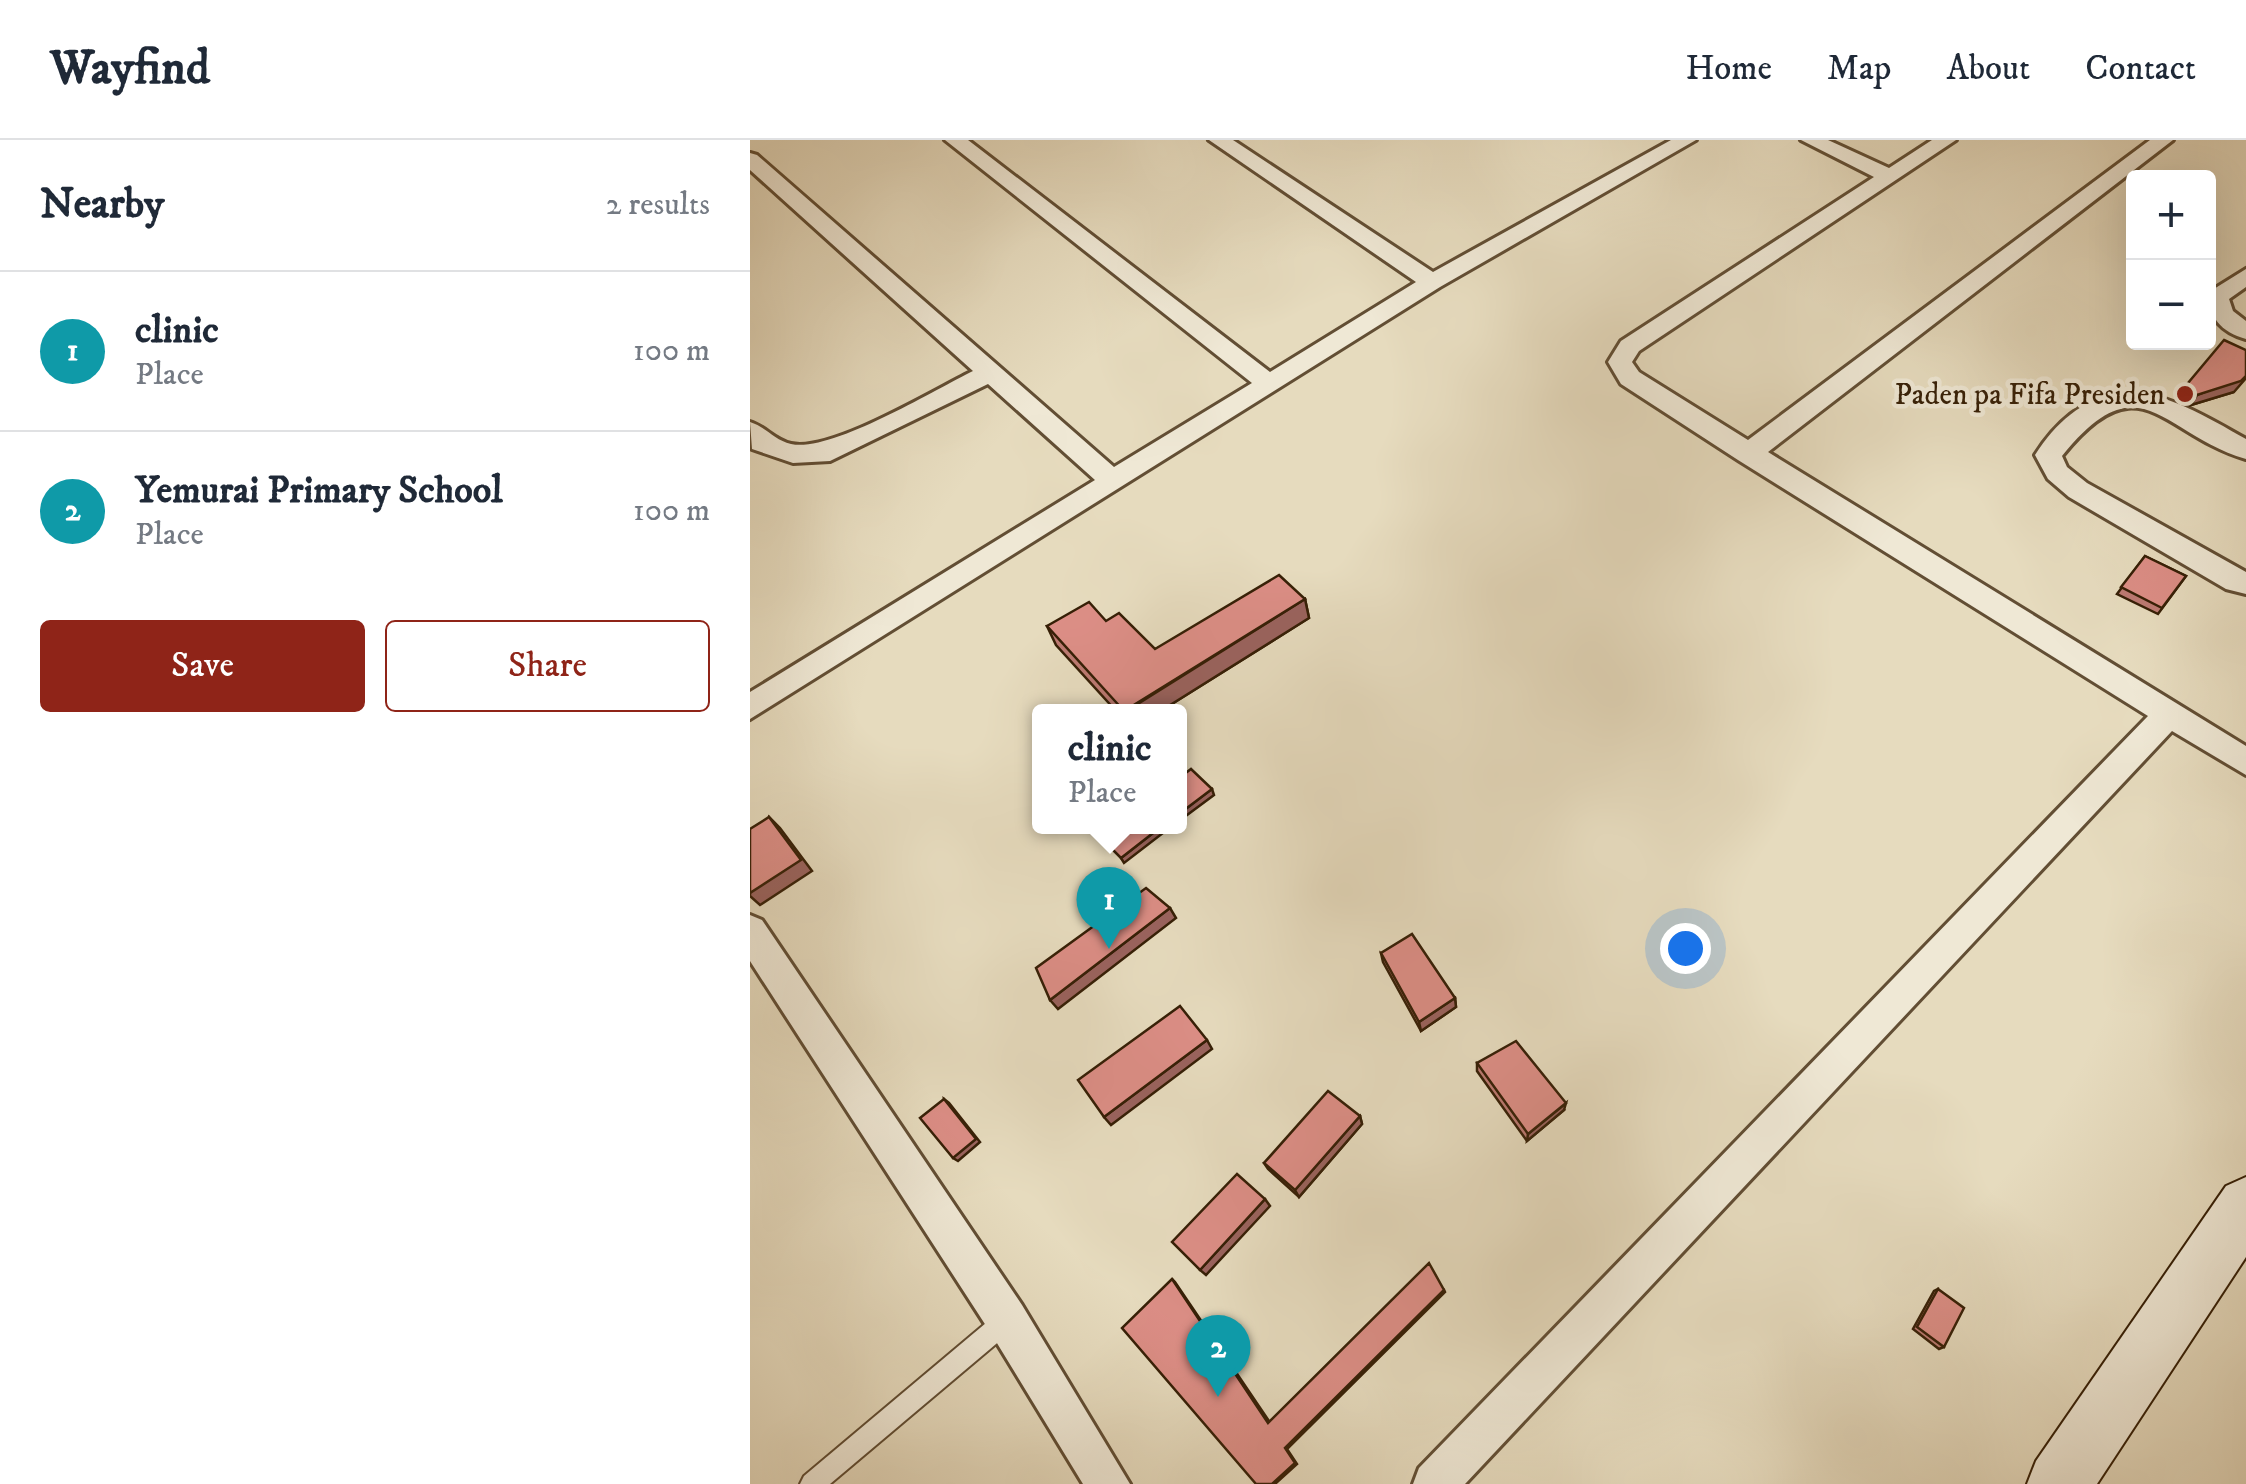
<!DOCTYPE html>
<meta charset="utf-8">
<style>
:root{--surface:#fff;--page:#f2f2f3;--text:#1f2937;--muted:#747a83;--line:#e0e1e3;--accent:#8f2418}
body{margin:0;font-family:"IM FELL DW Pica",serif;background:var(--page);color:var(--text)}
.controls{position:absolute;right:30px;top:30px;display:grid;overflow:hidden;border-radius:10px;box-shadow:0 10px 40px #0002}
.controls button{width:90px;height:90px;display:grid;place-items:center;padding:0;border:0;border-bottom:2px solid var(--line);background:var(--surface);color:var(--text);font:50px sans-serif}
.you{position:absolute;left:935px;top:808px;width:35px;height:35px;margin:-25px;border:8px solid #fff;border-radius:50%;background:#1a73e8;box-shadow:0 0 0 15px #1a73e833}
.badge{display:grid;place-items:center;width:65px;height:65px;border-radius:50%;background:var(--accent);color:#fff;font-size:32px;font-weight:700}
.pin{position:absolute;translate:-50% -82px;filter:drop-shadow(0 2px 5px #0008)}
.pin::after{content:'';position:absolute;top:52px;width:35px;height:30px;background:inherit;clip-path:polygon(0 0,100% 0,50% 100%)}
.popup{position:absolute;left:282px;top:564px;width:155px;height:130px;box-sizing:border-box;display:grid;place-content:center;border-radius:10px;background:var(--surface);filter:drop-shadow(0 2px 8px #0005);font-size:32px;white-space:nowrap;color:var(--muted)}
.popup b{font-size:38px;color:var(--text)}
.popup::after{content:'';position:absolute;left:50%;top:100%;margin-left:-20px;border:20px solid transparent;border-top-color:var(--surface)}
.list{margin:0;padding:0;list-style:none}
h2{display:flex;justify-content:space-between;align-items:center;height:130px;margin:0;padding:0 40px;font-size:42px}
h2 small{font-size:32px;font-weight:400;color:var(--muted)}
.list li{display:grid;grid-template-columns:65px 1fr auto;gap:30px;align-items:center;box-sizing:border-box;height:160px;padding:0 40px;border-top:2px solid var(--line)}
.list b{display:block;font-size:38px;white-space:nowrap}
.list p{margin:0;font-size:32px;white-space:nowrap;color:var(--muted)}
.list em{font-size:32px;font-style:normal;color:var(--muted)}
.actions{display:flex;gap:20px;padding:30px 40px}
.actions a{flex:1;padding:22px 0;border:2px solid var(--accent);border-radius:10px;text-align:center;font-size:35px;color:var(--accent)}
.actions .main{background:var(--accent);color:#fff}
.map{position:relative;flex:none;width:1496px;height:1344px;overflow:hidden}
header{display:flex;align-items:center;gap:60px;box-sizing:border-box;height:140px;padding:0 50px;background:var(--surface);border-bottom:2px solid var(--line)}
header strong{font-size:48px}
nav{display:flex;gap:55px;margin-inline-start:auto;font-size:35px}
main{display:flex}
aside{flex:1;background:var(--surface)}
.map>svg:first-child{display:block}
</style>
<header>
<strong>Wayfind</strong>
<nav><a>Home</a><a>Map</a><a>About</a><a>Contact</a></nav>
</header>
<main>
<aside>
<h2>Nearby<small>2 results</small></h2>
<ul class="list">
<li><span class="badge" style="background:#0f9aa8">1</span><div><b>clinic</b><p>Place</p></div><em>100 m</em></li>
<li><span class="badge" style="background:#0f9aa8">2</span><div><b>Yemurai Primary School</b><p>Place</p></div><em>100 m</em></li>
</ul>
<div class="actions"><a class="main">Save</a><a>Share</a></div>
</aside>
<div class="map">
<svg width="1496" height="1344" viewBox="0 0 1496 1344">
<rect width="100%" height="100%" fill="#e6dbbe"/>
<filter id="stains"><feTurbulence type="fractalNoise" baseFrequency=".002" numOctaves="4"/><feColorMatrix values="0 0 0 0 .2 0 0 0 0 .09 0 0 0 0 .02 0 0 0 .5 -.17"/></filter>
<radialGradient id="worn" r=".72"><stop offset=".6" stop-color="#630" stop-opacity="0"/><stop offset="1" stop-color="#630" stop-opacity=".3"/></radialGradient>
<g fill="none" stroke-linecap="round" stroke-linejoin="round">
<defs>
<path id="lane" d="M 257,1169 L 265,1172 L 268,1180 L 265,1188 L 80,1344 L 50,1344 L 54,1336 L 249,1172 Z"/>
<g id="street">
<path d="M 195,0 L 218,0 L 520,232 L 666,142 L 459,0 L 483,0 L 683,132 L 921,0 L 946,0 L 690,147 L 0,579 L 0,552 L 345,340 L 238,244 L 80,321 L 43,323 L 2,309 L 0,282 C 16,287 24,300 41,304 C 81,313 184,250 223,231 L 0,30 L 0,13 L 7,15 L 364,327 L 502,243 Z"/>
<path d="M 1051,0 L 1078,0 L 1139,28 L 1182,0 L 1206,0 L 889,211 L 882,222 L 889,232 L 998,300 L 1400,0 L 1423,0 L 1018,312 L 1496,606 L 1496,635 L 1422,591 L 715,1344 L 663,1344 L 669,1328 L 1398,576 L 988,320 L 871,244 L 858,222 L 871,201 L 1124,37 Z"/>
<path d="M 1496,129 L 1496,147 L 1479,159 L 1483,171 L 1496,181 L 1496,199 C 1471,192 1458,177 1459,152 Z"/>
<path d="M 1369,251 C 1417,252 1455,276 1496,299 L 1496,319 C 1412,295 1391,218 1312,316 L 1317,327 L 1337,343 L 1496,432 L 1496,454 L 1476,449 L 1319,357 L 1298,339 L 1285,315 C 1306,282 1331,261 1369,251 Z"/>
<path d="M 0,775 L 12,780 L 272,1165 L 380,1344 L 333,1344 L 242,1195 L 0,821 Z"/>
</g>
<path id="secondary" d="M 1496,1037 L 1496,1117 L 1347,1344 L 1277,1344 L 1286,1321 L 1476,1046 Z"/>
</defs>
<use href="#lane" stroke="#624e34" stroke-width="4"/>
<use href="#street" stroke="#624e34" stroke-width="6"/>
<use href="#secondary" stroke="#361f06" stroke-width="4"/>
<use href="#lane" fill="#efe8d5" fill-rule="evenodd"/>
<use href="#street" fill="#efe8d5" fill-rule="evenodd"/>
<use href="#secondary" fill="#efe8d5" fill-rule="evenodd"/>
</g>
<g fill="#bd7a73" stroke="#361f06" stroke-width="2.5">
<path d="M 1433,249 L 1484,252 L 1441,265 L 1426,259 Z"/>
<path d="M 1395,416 L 1436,436 L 1408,474 L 1367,454 Z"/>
<path d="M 555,459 L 559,478 L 409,572 L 367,572 L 306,505 L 297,486 L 356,481 L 405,509 Z"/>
<path d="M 631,813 L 705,858 L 706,867 L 671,891 L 633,822 Z"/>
<path d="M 727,923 L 814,970 L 777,1001 L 727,931 Z"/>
<path d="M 610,976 L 612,984 L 549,1057 L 518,1029 L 514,1023 Z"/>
<path d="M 1188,1149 L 1194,1207 L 1189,1209 L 1163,1189 L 1184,1151 Z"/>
</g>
<g fill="#9a635e" stroke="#361f06" stroke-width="2.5">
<path d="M 1496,236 L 1496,238 L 1484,252 L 1441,265 L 1447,255 Z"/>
<path d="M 555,459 L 559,478 L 409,572 L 375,572 Z"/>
<path d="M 462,649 L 464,655 L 429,681 L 429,674 Z"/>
<path d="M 19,677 L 30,688 L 62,731 L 10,765 L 0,756 L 0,753 Z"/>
<path d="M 412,686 L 422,686 L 374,723 L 371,718 Z"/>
<path d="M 420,768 L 426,778 L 308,869 L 300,860 Z"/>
<path d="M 705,858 L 706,867 L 671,891 L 669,882 Z"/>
<path d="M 457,900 L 462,909 L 361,985 L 354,977 Z"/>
<path d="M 194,959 L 199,963 L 230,1002 L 208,1021 L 203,1018 Z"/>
<path d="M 816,963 L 814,970 L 777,1001 L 778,994 Z"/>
<path d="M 610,976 L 612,984 L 549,1057 L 545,1050 Z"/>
<path d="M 515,1059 L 520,1066 L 456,1135 L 450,1130 Z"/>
<path d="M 422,1139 L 425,1142 L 521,1284 L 518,1283 Z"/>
<path d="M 694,1150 L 695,1152 L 537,1309 L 547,1324 L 525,1344 L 522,1344 L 535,1308 Z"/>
</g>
<g fill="#dc8e86" stroke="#361f06" stroke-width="2.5">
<path d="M 1474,200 L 1496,210 L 1496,236 L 1491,241 L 1447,255 L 1433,249 Z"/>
<path d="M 1395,416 L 1436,436 L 1412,468 L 1371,447 Z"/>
<path d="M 529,435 L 555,459 L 374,571 L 297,486 L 339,462 L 356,481 L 369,473 L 405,509 Z"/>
<path d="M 441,629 L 462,649 L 429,674 L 429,638 Z"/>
<path d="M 19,677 L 51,720 L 0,753 L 0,689 Z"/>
<path d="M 364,686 L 412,686 L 371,718 L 350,697 Z"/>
<path d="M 396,748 L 420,768 L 300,860 L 286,828 Z"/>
<path d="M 662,794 L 705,858 L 669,882 L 631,813 Z"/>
<path d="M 430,866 L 457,900 L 354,977 L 328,940 Z"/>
<path d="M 766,901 L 816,963 L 778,994 L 727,923 Z"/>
<path d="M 578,951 L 610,976 L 545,1050 L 514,1023 Z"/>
<path d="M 194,959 L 226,999 L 203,1018 L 170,978 Z"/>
<path d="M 487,1034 L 515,1059 L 450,1130 L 422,1102 Z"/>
<path d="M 679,1123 L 694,1150 L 535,1308 L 545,1323 L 522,1344 L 506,1344 L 372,1188 L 422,1139 L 518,1283 Z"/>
<path d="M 1188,1149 L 1214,1168 L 1194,1207 L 1167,1187 Z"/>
</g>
<circle fill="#8f2418" stroke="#efe8d5" stroke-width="4" cx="1435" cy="254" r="10"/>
<g text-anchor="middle" stroke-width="9" stroke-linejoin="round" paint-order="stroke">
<g font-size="30" fill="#361f06" stroke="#efe8d5" text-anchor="end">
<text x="1415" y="264">Paden pa Fifa Presiden</text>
</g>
</g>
<rect width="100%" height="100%" filter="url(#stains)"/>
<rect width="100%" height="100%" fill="url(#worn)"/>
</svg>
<div class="controls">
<button>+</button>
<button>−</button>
</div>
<div class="you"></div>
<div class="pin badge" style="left:359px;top:809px;background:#0f9aa8">1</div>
<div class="popup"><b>clinic</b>Place</div>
<div class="pin badge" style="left:468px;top:1257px;background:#0f9aa8">2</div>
</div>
</main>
